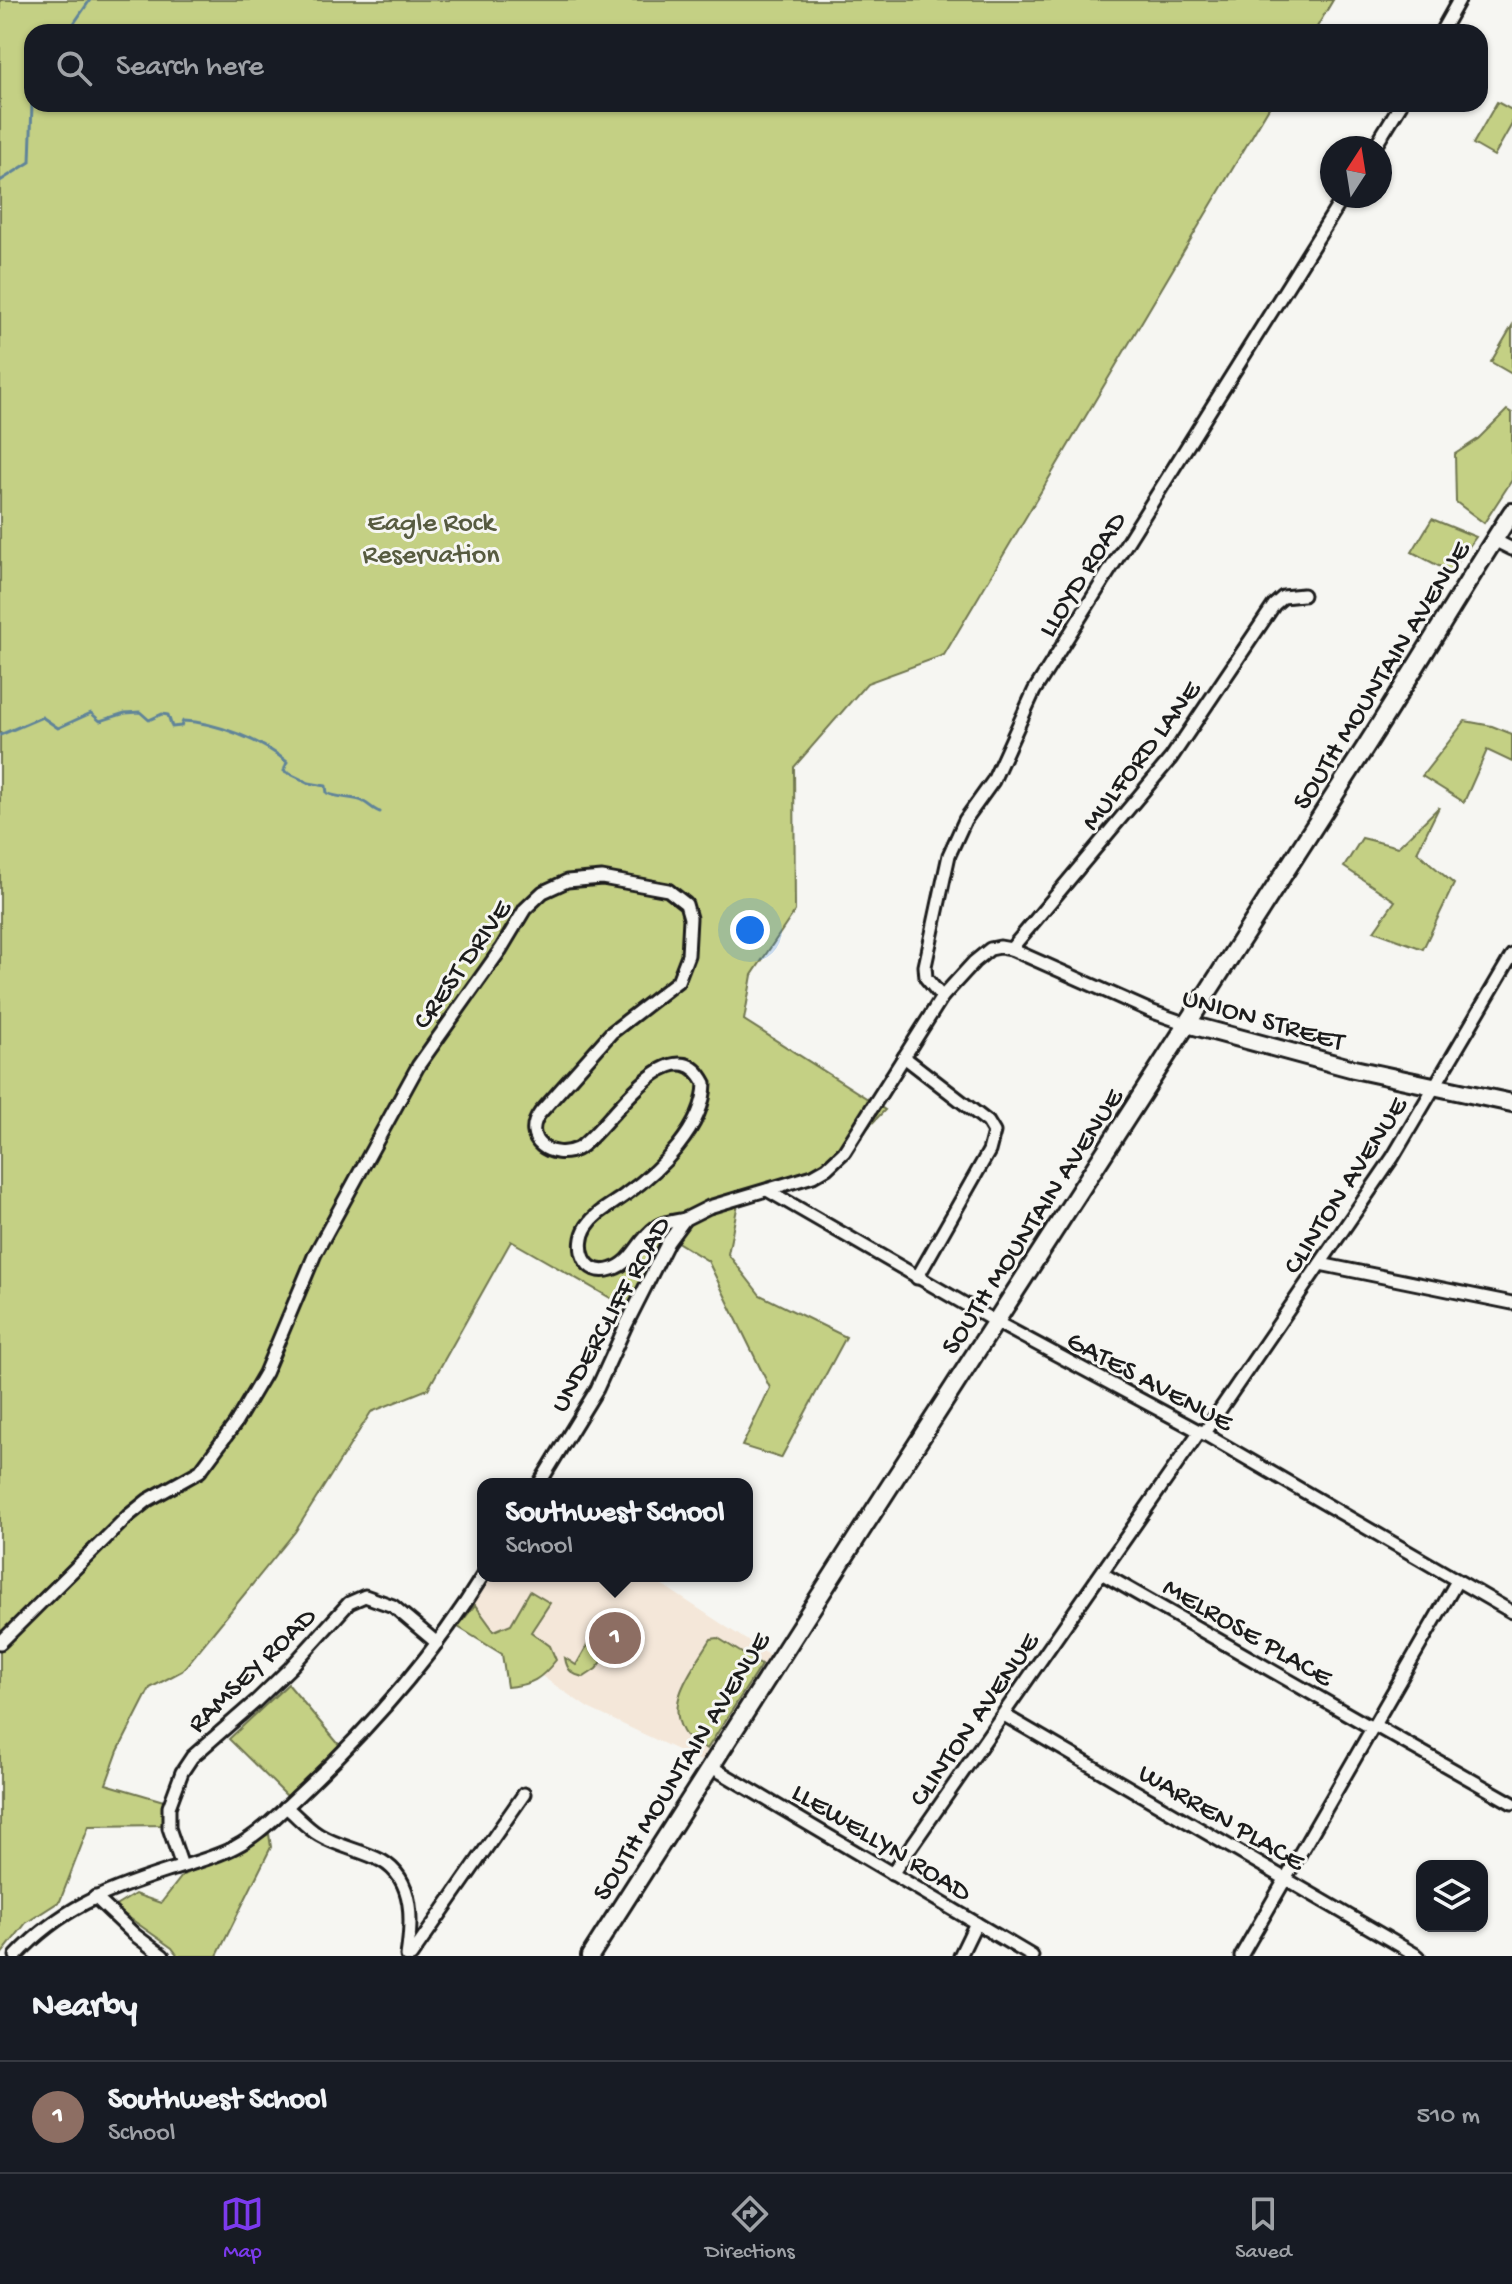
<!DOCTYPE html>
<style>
:root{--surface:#171b24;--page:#20242c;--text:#f1f3f6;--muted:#9ea1a6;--line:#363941;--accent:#7c3aed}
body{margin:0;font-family:"Gochi Hand",sans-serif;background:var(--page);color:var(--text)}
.controls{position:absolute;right:24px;bottom:24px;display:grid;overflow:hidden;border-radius:16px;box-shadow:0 2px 6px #0004}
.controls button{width:72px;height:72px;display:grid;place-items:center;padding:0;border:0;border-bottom:2px solid var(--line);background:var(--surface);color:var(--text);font:40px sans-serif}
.compass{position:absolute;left:1320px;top:136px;width:72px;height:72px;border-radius:50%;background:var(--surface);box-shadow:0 2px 6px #0004;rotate:12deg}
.you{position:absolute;left:750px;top:930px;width:28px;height:28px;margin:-20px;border:6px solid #fff;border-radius:50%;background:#1a73e8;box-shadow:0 0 0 12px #1a73e833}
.badge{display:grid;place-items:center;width:52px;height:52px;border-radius:50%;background:var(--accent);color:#fff;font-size:26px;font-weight:700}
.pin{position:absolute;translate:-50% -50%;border:4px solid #fff;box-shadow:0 2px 8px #0006}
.popup{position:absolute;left:477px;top:1478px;width:276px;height:104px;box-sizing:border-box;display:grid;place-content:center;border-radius:16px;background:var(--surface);filter:drop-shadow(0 2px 6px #0005);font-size:26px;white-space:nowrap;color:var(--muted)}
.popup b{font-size:30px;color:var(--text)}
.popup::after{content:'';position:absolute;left:50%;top:100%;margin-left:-16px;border:16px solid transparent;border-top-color:var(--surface)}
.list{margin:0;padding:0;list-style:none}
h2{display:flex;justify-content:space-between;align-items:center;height:104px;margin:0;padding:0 32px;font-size:34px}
h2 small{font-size:26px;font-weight:400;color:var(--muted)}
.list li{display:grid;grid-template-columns:52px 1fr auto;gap:24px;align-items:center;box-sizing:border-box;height:112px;padding:0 32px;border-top:2px solid var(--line)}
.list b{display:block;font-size:30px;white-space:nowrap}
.list p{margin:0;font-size:26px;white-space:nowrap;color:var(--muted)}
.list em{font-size:26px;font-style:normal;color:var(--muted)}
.icon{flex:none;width:44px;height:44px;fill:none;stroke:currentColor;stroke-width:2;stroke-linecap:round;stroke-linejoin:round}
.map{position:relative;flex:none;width:1512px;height:1956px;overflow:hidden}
.search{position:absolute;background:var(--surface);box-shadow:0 2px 6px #0004;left:24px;right:24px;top:24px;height:88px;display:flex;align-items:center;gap:20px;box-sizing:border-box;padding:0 28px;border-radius:24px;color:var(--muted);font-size:30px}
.sheet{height:216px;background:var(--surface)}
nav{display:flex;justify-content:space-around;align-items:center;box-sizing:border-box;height:112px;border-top:2px solid var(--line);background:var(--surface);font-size:22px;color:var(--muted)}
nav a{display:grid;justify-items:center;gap:4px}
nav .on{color:var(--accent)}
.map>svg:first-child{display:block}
</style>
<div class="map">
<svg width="1512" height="1956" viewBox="0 0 1512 1956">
<rect width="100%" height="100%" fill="#f6f6f2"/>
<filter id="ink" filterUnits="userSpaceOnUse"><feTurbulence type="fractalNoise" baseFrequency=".0125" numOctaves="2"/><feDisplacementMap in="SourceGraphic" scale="16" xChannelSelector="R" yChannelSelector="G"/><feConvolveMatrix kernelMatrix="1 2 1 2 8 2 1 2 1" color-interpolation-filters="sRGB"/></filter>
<g filter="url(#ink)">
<path fill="#f4e7d9" d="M 490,1576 L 649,1576 L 769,1655 L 701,1761 L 588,1708 L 462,1621 Z"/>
<g fill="#c4d084" stroke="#707650" stroke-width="2">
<path d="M 0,0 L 1333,0 L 1314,32 L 32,32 L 32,104 L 1271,104 L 944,655 L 867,683 L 794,767 L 795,911 L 752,975 L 744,1020 L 885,1110 L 827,1170 L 740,1193 L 728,1254 L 760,1295 L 846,1337 L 781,1458 L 742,1446 L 770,1388 L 708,1261 L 674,1240 L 635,1312 L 511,1241 L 428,1389 L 371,1412 L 295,1532 L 182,1671 L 150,1688 L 118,1751 L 106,1784 L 167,1802 L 166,1825 L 89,1826 L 60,1901 L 26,1923 L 0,1956 Z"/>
<path d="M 1497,102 L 1512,110 L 1512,124 L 1494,156 L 1473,144 Z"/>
<path d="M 1512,326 L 1512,374 L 1491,362 Z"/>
<path d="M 1507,410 L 1512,413 L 1512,480 L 1484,523 L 1456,502 L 1455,454 L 1478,439 Z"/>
<path d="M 1432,519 L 1476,537 L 1450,572 L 1412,552 Z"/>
<path d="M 1465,721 L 1492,726 L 1512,734 L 1512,762 L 1487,750 L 1464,802 L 1422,776 Z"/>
<path d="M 1439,807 L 1417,852 L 1454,884 L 1423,949 L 1374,931 L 1395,901 L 1344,867 L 1362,838 L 1398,847 Z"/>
<path d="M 530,1591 L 550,1603 L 531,1632 L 550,1646 L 556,1660 C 541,1679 532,1685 507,1687 L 502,1654 L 458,1627 L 475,1605 L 494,1631 L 511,1624 Z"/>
<path d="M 596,1630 L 615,1646 L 596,1669 L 584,1677 C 572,1675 567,1670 565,1658 L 576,1665 Z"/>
<path d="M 718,1638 L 761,1665 L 707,1749 C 701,1746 691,1742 686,1736 C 662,1703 694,1668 711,1639 Z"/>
<path d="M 288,1684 L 341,1747 L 287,1796 L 229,1739 Z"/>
<path d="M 269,1834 L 271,1847 L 217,1956 L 178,1956 L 172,1948 L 114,1907 L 135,1894 L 161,1903 L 182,1876 Z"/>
</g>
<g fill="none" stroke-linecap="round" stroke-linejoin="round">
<g stroke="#608499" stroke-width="3">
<path d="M 68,32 L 90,0"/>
<path d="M 0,181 L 30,162 L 32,104"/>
<path d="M 0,735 L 42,717 L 58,728 L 91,713 L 100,721 L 125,713 L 140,712 L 149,720 L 162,714 L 168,715 L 172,727 L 181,726 L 183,721 C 215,722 263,741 287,762 L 284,771 L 309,783 L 326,786 L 327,793 C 339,799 351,796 362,801 C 369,804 373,810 380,812"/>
</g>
<defs>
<g id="street">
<path d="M 1441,32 L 1459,0"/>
<path d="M 1374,148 L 1401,104"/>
<path d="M 1494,540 L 1512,549"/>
<path d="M 1011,949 L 1171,758 L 1274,605 L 1283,597 L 1303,595"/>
<path d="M 942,997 L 926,978 L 925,966 L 949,855 L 965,820 L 993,781 L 1034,691 L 1344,196"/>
<path d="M 904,1057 L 988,1122 L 994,1132 L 989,1151 L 917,1278"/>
<path d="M 767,1190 L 996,1322 L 1208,1436 L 1512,1612"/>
<path d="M 1320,1264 L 1512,1303"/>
<path d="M 1204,1433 L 1393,1157 L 1512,955"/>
<path d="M 539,1484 L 597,1389 L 626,1325 L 668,1242 L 685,1219 L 709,1207 L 813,1176 L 827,1168 L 844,1152 L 942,997 L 974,962 L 990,949 L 1000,947 L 1011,949 L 1153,1012 L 1187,1024"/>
<path d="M 1103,1574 L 1372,1728"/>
<path d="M 0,1643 L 128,1516 L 148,1500 L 200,1471 L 235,1424 L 265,1373 L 315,1254 L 418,1066 L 501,949 L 525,909 L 543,892 L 567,881 L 602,878 L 668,890 L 686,904 L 690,918 L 688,955 L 678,981 L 611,1033 L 540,1113 C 520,1140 552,1161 577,1149 C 605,1135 671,1019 705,1083 C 704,1128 660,1170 625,1195 C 612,1205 597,1211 587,1226 C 574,1246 584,1278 612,1269 C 633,1263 638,1240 655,1228 C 663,1222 675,1221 685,1219"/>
<path d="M 1004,1715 L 1418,1956"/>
<path d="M 1374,1725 L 1512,1803"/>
<path d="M 710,1766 L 1032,1956"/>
<path d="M 286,1807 C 297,1816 307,1828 319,1835 C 339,1847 362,1850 382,1861 C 415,1880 412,1923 407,1956"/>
<path d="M 182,1866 L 169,1828 L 169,1807 L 182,1772 L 192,1757 L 255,1702 L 290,1668 L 349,1603 L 365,1596 L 393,1606 L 437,1643"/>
<path d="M 892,1874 L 1200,1431"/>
<path d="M 95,1897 L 135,1935 L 163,1956"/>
<path d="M 16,1956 C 61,1908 105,1891 167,1871 C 190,1864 214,1858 235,1847 C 259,1835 281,1812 301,1793 C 370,1728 433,1657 483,1575"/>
<path d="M 411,1956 L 524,1794"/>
<path d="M 960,1956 L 976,1923"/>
<path d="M 1241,1956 L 1457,1581"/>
</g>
<g id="secondary">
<path d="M 1187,1024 L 1354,1069 L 1512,1103"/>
<path d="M 590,1956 C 846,1551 1108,1149 1366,746 C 1416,668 1462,589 1512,512"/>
</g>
</defs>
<use href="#street" stroke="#1c1c1c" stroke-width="17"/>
<use href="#secondary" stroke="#1c1c1c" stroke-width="22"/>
<use href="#street" stroke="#f6f6f2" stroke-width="11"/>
<use href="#secondary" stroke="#f6f6f2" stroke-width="16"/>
</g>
</g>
<g text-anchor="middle" stroke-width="6" stroke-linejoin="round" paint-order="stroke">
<g font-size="28" fill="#575b40" stroke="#f6f6f2">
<text x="431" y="530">Eagle Rock<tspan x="431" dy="32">Reservation</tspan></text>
</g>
<g font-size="28" fill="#1c1c1c" stroke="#f6f6f2">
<text transform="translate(1080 573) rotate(-58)" y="10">LLOYD ROAD</text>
<text transform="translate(1379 674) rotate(-58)" y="10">SOUTH MOUNTAIN AVENUE</text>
<text transform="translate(1139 754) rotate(-53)" y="10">MULFORD LANE</text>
<text transform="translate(460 963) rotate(-55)" y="10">CREST DRIVE</text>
<text transform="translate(1264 1017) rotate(16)" y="10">UNION STREET</text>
<text transform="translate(1343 1184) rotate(-57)" y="10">CLINTON AVENUE</text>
<text transform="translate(1030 1220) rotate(-57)" y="10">SOUTH MOUNTAIN AVENUE</text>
<text transform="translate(608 1313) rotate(-61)" y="10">UNDERCLIFF ROAD</text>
<text transform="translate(1151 1379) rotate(28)" y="10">GATES AVENUE</text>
<text transform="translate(1249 1630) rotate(30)" y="10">MELROSE PLACE</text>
<text transform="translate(250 1668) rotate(-44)" y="10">RAMSEY ROAD</text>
<text transform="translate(972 1718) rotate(-55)" y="10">CLINTON AVENUE</text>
<text transform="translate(679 1765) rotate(-58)" y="10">SOUTH MOUNTAIN AVENUE</text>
<text transform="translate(1223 1815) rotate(30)" y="10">WARREN PLACE</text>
<text transform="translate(883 1840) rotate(31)" y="10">LLEWELLYN ROAD</text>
</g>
</g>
</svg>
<div class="controls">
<button><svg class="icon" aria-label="layers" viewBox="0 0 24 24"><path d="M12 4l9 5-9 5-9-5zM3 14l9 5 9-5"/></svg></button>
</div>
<svg class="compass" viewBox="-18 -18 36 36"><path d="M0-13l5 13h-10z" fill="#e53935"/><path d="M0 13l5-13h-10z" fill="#9ea1a6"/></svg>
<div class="you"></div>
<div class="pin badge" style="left:615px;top:1638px;background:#8d6e63">1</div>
<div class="popup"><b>Southwest School</b>School</div>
<div class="search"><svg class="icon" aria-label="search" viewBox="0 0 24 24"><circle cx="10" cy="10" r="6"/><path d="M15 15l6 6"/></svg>Search here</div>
</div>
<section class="sheet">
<h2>Nearby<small></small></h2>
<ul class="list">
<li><span class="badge" style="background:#8d6e63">1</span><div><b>Southwest School</b><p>School</p></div><em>510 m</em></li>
</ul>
</section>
<nav>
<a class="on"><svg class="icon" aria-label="map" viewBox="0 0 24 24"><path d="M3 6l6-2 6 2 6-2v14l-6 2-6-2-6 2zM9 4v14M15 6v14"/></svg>Map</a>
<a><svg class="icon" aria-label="directions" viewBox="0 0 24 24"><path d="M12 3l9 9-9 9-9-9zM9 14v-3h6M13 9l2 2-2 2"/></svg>Directions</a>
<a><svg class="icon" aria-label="saved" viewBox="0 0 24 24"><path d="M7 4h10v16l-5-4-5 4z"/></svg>Saved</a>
</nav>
